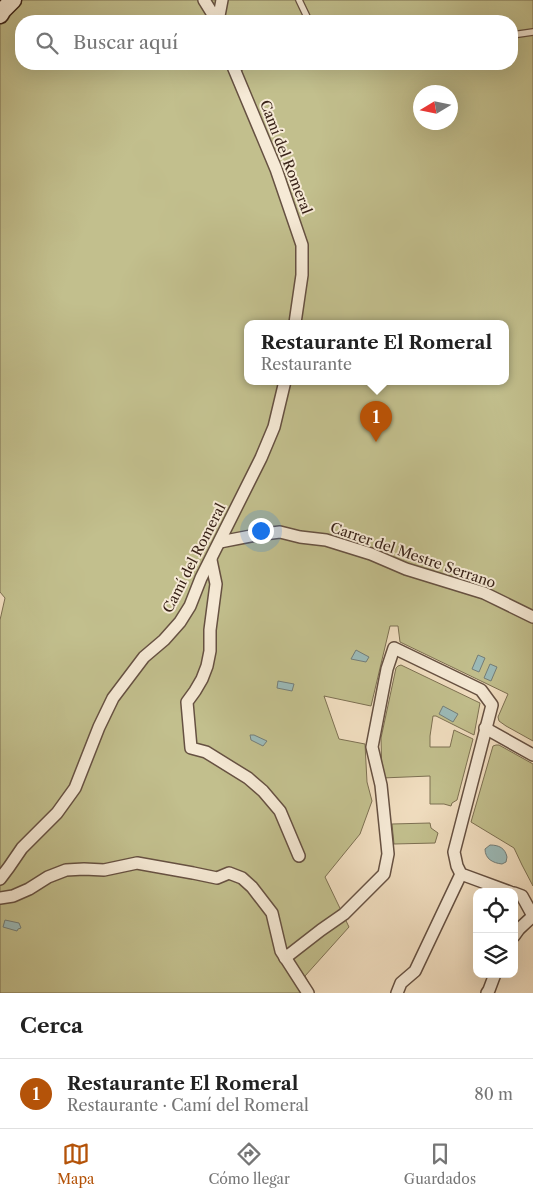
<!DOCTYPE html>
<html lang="es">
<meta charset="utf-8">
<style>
:root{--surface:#fff;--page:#f6f6f6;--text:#222;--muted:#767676;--line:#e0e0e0;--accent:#b45309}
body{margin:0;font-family:"Libre Caslon Text",serif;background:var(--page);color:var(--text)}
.controls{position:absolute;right:15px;bottom:15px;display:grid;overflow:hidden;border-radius:10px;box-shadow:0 5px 20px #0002}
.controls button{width:45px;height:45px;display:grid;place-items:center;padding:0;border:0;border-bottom:1px solid var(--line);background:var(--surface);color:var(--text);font:25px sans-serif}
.compass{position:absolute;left:413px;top:85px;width:45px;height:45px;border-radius:50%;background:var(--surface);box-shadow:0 5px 20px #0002;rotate:260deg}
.you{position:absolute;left:260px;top:530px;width:18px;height:18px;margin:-12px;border:4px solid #fff;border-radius:50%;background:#1a73e8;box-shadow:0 0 0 8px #1a73e833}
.badge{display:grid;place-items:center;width:32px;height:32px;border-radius:50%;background:var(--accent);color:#fff;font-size:16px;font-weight:700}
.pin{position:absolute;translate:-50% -41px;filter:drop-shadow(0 1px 2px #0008)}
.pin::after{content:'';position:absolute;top:26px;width:18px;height:15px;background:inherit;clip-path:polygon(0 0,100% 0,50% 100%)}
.popup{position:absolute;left:244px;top:320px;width:265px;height:65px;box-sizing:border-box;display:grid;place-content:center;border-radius:10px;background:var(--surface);filter:drop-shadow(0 1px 4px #0005);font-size:16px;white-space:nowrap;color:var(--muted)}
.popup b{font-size:19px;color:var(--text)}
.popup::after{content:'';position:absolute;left:50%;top:100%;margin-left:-10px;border:10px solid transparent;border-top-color:var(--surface)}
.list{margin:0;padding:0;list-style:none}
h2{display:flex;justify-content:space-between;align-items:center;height:65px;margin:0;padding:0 20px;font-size:21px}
h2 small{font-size:16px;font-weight:400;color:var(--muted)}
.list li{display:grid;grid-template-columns:32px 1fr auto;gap:15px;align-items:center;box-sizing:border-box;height:70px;padding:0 20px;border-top:1px solid var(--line)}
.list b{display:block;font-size:19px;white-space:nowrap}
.list p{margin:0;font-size:16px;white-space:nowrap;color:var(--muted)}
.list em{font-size:16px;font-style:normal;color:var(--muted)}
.icon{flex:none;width:28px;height:28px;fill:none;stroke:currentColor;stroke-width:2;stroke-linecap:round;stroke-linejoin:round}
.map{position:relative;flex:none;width:533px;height:993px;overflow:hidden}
.search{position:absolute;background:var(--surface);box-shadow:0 5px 20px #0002;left:15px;right:15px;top:15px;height:55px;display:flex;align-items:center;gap:12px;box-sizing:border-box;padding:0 18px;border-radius:20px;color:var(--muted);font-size:19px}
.sheet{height:135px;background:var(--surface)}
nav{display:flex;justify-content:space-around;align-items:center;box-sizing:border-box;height:70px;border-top:1px solid var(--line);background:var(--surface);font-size:14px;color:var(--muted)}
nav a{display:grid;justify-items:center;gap:2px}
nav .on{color:var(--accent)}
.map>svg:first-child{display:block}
</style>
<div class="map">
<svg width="533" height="993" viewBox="0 0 533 993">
<rect width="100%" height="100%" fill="#f1dec0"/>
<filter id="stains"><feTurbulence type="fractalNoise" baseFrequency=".004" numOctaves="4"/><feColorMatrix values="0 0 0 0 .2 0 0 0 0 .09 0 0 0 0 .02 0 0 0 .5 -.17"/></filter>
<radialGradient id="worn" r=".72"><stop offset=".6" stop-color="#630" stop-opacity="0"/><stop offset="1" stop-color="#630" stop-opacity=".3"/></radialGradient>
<g fill="#c2bf8d" stroke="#7d7052" fill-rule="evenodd">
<path d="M 0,0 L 533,0 L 533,741 L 506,726 L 499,721 L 498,717 L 508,694 L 400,642 L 398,626 L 390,626 L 371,706 L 324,696 L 339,739 L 365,744 L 367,782 L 372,801 L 360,834 L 325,877 L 349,927 L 305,976 L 314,993 L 0,993 L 0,620 L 5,598 L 0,592 ZM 21,21 L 512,21 L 512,64 L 21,64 ZM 420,92 L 450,92 L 450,122 L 420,122 ZM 247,323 L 505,323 L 505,381 L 247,381 Z"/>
<path d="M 401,665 L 480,703 L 474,735 L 436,716 L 433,716 L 430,736 L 430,747 L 450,747 L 454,730 L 473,739 L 457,800 L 452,803 L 451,806 L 444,804 L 430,804 L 430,776 L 382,778 L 381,738 L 396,668 L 398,666 Z"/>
<path d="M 496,745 L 499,745 L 533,764 L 533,886 L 522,865 L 514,848 L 471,822 L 493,746 Z"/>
<path d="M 430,823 L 431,828 L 438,833 L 435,843 L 394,844 L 392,824 Z"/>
</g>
<g fill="#9cbbb9" stroke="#747e79">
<path d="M 356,650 L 369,657 L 366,662 L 351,659 Z"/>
<path d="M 478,655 L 485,658 L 479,672 L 472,669 Z"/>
<path d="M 490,664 L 497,667 L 491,681 L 484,678 Z"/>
<path d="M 278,681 L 294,684 L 292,691 L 277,688 Z"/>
<path d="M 443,706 L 458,714 L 453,722 L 439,714 Z"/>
<path d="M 250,735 L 254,735 L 267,741 L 263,746 L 251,740 Z"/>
<path d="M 490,845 C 499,845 505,848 507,857 L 506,862 L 502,864 C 493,863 485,859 485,849 Z"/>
<path d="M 5,920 L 19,923 L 21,928 L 18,929 L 17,931 L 3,927 Z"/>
</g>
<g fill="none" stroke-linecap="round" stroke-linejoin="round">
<defs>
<g id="lane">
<path d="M 299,0 L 309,21"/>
<path d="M 512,35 L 533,32"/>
<path d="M 235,70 L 246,64"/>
</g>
<g id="street">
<path d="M 204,0 L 217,21"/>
<path d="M 218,21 L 222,0"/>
<path d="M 232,64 L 276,169 L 302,245 L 302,275 L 295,323"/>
<path d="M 220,542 L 256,535 L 280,532 L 300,537 L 326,540 L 371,554 L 406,569 L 484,593 L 533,617"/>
<path d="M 211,560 L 216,584 L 210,630 L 210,651 L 207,666 L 202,679 L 195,691 L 187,702 L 191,748 L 206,752 L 248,778 L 263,791 L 280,811 L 299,856"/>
<path d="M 485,728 L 533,755"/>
<path d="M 0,879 L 9,867 L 22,848 L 57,813 L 75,788 L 99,727 L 113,698 L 144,657 L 164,640 L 180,622 L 190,606 L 201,578 L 261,458 L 274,427 L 285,381"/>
<path d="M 514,893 L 522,896 L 533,916"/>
<path d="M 0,898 L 13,896 L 29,889 L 48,877 L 66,870 L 84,869 L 104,870 L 137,863 L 193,873 L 217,878 L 229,873 L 242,878 L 252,887 L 272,913 L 281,951 L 308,993"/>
<path d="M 514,936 L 519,929 L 533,916"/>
<path d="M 285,958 L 321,930 L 344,914 L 384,874 L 388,854 L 381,785 L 372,747 L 387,669 L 394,648 L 481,690 L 492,705 L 454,852 L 457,866 L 461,874 L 510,892"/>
<path d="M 397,993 L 401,983 L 415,971 L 461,874"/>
<path d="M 487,993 L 489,990 L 495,974"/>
</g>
<path id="secondary" d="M 0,15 L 3,10 L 13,0"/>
</defs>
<use href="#lane" stroke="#665142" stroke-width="8"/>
<use href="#street" stroke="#665142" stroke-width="14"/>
<use href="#secondary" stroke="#382218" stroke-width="19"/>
<use href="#lane" stroke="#f6ead6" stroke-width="5.5"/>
<use href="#street" stroke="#f6ead6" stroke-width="11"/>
<use href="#secondary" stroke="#f6ead6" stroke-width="16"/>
</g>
<g text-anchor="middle" stroke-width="4" stroke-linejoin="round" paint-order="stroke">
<g font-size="14" fill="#382218" stroke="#f6ead6">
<text transform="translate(286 157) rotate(69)" y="5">Camí del Romeral</text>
<text transform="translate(413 555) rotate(19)" y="5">Carrer del Mestre Serrano</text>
<text transform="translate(194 558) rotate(-63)" y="5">Camí del Romeral</text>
</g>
</g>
<rect width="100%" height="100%" filter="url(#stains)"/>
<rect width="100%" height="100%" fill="url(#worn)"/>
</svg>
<div class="controls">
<button><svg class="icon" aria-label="locate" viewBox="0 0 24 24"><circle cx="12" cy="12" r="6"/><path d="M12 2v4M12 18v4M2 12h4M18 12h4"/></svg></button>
<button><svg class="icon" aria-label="layers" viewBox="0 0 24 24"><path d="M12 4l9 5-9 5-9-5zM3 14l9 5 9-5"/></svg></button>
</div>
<svg class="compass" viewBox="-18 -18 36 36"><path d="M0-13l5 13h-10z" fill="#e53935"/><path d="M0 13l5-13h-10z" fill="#767676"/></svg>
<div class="you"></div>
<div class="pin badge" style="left:376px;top:442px">1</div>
<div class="popup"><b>Restaurante El Romeral</b>Restaurante</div>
<div class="search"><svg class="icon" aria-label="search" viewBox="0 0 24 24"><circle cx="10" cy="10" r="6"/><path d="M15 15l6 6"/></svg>Buscar aquí</div>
</div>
<section class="sheet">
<h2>Cerca<small></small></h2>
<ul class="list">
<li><span class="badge">1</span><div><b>Restaurante El Romeral</b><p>Restaurante · Camí del Romeral</p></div><em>80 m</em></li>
</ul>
</section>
<nav>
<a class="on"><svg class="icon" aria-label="map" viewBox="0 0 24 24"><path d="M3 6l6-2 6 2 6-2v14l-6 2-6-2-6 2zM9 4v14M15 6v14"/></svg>Mapa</a>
<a><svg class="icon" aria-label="directions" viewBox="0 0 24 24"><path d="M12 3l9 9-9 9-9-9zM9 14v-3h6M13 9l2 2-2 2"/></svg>Cómo llegar</a>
<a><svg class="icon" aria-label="saved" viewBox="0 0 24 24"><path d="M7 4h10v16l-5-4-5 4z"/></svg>Guardados</a>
</nav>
